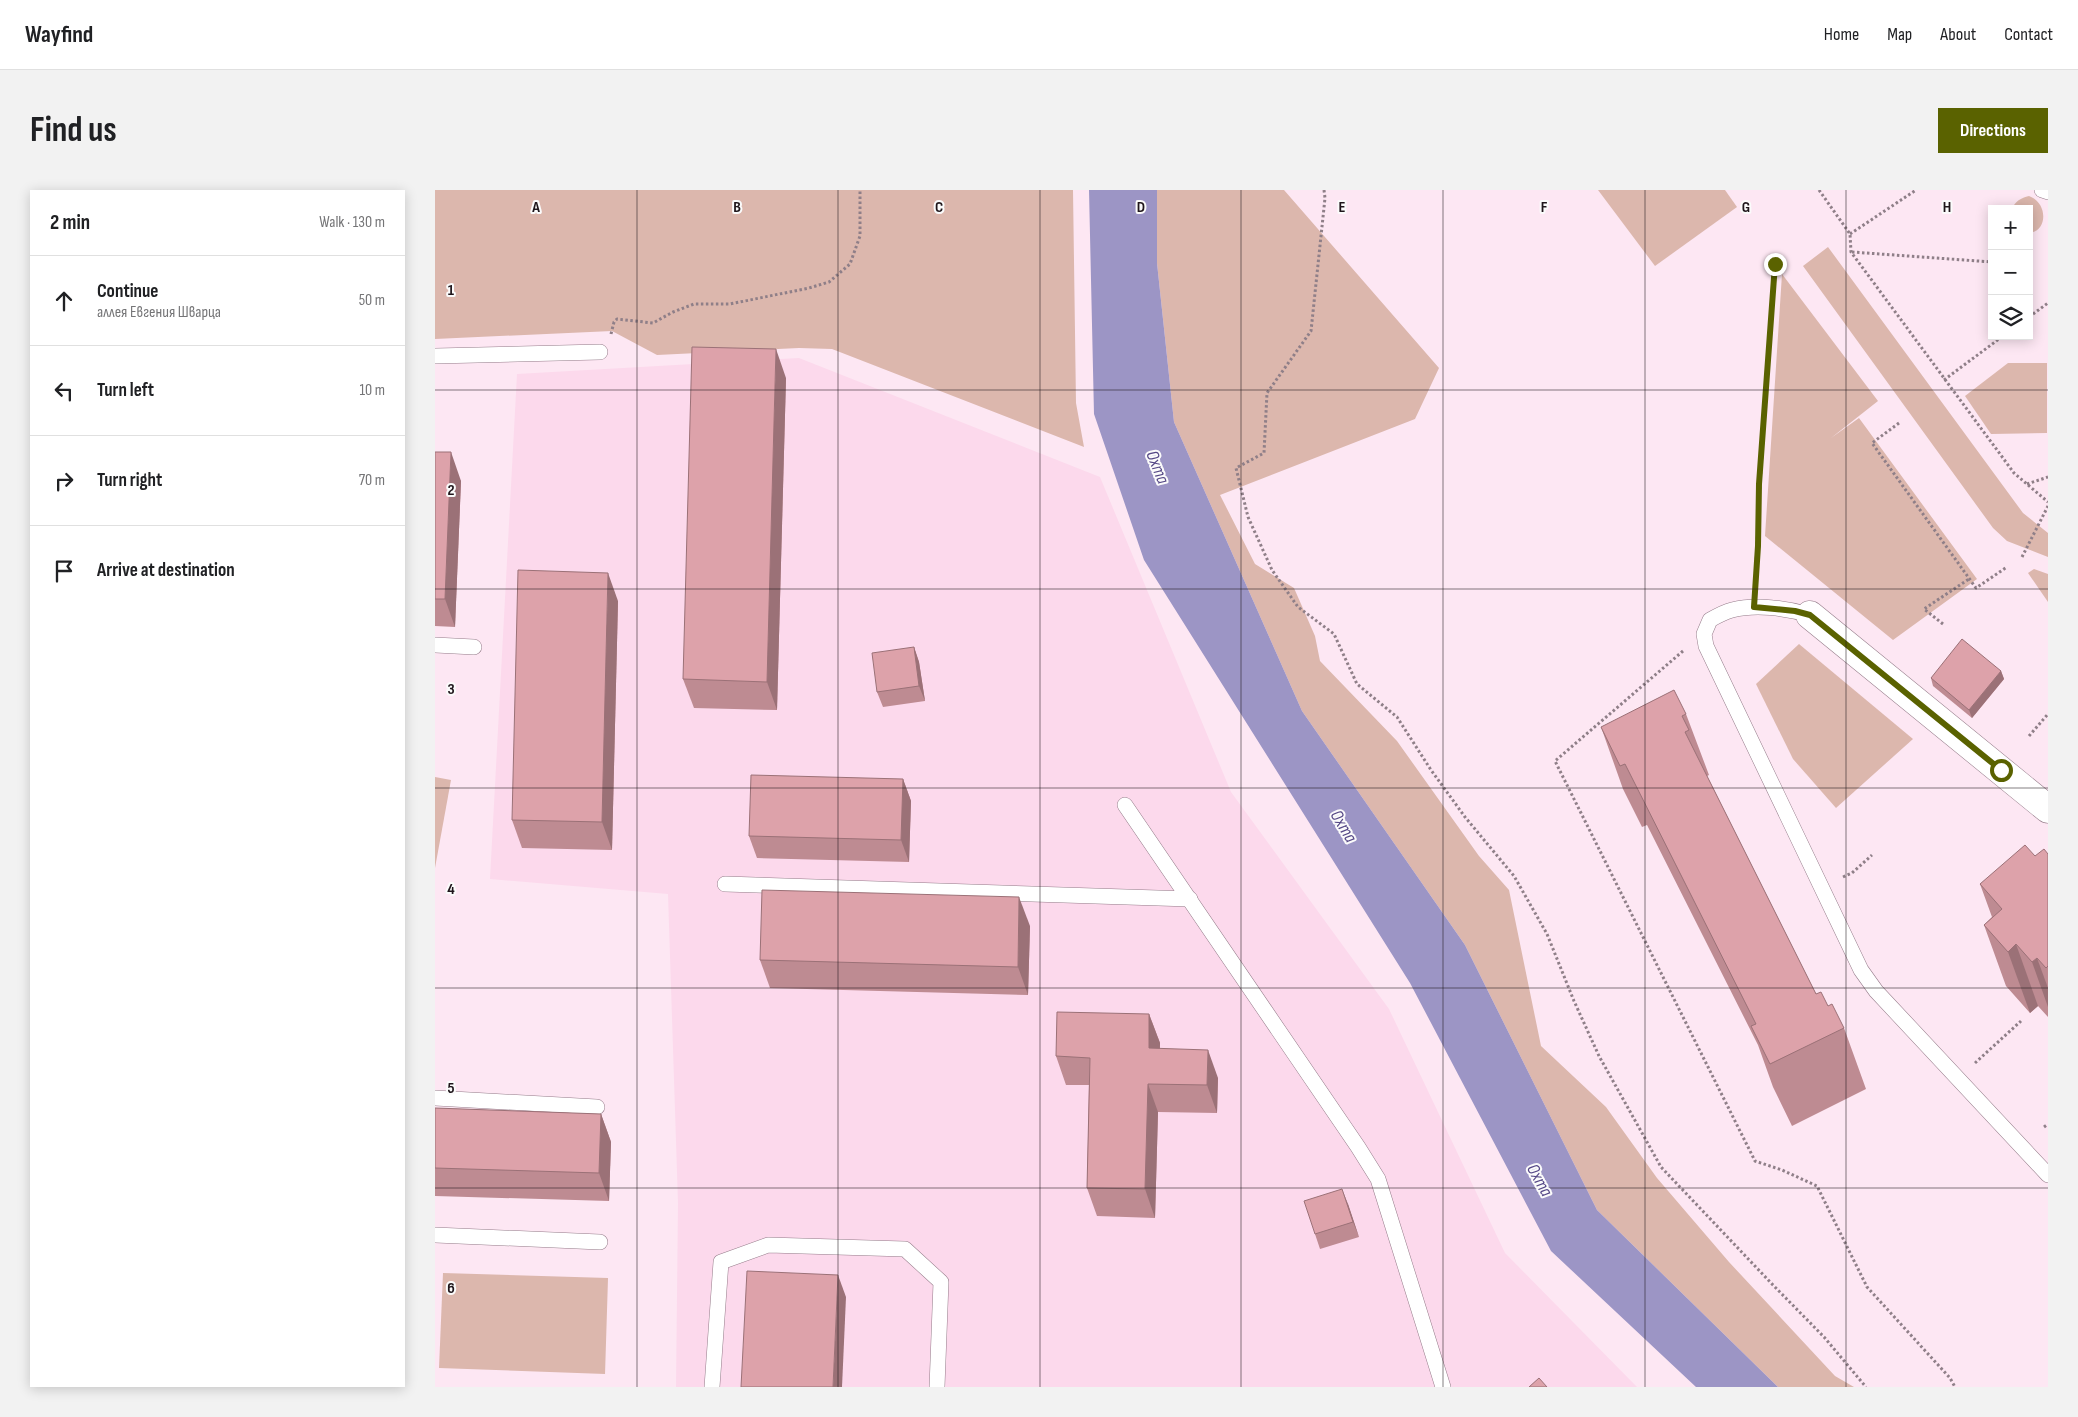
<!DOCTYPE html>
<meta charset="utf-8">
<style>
:root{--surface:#fff;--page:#f2f2f2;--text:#202124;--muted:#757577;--line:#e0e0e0;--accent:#5a6200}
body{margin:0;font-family:"Sofia Sans Condensed",sans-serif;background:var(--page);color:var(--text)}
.controls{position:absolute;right:15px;top:15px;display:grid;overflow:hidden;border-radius:0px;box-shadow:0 2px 12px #0003}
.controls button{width:45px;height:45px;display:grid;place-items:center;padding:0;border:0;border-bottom:1px solid var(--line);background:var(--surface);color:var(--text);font:25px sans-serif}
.stop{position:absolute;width:15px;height:15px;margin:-11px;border:4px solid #5a6200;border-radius:50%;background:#fff}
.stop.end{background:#5a6200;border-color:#fff;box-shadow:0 1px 5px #0008}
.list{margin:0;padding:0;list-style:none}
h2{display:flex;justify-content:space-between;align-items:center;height:65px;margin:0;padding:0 20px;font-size:21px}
h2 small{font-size:16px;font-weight:400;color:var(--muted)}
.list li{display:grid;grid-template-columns:32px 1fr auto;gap:15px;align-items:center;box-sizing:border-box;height:90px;padding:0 20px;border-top:1px solid var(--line)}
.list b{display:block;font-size:19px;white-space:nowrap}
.list p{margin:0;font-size:16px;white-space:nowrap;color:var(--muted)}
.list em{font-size:16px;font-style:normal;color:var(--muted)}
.icon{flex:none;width:28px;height:28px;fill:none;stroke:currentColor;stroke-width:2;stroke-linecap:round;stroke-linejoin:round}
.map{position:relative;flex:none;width:1613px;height:1197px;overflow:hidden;border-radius:0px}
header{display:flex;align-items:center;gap:30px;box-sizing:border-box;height:70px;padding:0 25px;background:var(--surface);border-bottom:1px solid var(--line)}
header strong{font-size:24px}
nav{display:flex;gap:28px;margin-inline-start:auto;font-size:18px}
.intro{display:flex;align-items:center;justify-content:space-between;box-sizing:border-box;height:120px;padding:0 30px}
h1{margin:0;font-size:35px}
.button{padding:12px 22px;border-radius:0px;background:var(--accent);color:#fff;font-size:18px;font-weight:700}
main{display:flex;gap:30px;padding:0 30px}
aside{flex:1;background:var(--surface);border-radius:0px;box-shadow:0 2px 12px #0003}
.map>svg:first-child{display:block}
</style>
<header>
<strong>Wayfind</strong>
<nav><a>Home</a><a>Map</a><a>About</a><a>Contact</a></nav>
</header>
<div class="intro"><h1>Find us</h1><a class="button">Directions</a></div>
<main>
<aside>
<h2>2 min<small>Walk · 130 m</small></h2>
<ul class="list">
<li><svg class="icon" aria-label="ahead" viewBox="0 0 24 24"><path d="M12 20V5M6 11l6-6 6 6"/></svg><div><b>Continue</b><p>аллея Евгения Шварца</p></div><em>50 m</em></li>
<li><svg class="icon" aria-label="left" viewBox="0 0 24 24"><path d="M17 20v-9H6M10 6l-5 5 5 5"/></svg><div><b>Turn left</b></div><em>10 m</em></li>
<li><svg class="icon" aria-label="right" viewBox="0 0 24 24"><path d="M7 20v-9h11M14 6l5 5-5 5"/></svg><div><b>Turn right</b></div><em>70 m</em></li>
<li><svg class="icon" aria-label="arrive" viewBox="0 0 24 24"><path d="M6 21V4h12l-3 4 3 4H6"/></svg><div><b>Arrive at destination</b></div></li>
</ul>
</aside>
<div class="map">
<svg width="1613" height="1197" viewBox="0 0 1613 1197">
<rect width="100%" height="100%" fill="#fde7f3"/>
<path fill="#fcd9ec" d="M 364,168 L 665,287 L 796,602 L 954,819 L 1070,1063 L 1202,1197 L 241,1197 L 243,1013 L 233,704 L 55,689 L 82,184 Z"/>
<g fill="#dcb7ad">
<path d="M 0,0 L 638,0 L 641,213 L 649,257 L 397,159 L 364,158 L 222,165 L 177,141 L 0,149 Z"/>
<path d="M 722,0 L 849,0 L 1004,178 L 980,229 L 785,305 L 820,374 L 859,398 L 880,446 L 885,471 L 962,551 L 1044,666 L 1074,700 L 1106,856 L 1171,917 L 1222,988 L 1294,1072 L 1400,1186 L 1419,1197 L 1343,1197 L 1162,1020 L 1030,755 L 867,521 L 739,232 L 722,73 Z"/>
<path d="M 1163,0 L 1290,0 L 1302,17 L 1220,76 Z"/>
<path d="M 1594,6 C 1613,13 1613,41 1594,43 L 1594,19 L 1577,19 C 1580,11 1586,8 1594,6 Z"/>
<path d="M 1393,57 L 1588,323 L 1613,343 L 1613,367 L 1572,351 L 1558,338 L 1368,76 Z"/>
<path d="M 1347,84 L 1443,211 L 1396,248 L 1424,228 L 1542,389 L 1458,450 L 1330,346 Z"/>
<path d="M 1573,173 L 1612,173 L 1612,243 L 1556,244 L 1530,206 Z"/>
<path d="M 1599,379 L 1613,384 L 1613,412 L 1593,383 Z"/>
<path d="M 1364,454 L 1478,549 L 1401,618 L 1358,569 L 1321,494 Z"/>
<path d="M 0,587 L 16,590 L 0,678 Z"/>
<path d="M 8,1083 L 173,1088 L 170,1184 L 4,1178 Z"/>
</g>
<path fill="#9c95c5" d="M 654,0 L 722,0 L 722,73 L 739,232 L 867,521 L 1030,755 L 1162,1020 L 1343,1197 L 1261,1197 L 1116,1061 L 975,793 L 709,370 L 659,224 Z"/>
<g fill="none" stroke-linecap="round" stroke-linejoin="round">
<defs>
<g id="lane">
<path d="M 1607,0 L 1613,2"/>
<path d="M 0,166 L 165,162"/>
<path d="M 1375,425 C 1351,418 1321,414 1297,420 C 1289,422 1282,426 1275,430 L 1269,444 L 1271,456 L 1426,780 L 1441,801 L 1613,985"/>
<path d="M 0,455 L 39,457"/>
<path d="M 690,615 L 923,957 L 943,989 L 1008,1197"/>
<path d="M 290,694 L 755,709"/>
<path d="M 0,908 L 162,917"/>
<path d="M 0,1045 L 165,1052"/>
<path d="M 277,1197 L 286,1072 L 333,1055 L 470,1059 L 506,1092 L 502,1197"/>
</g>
<path id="street" d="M 1375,425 L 1613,619"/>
</defs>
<use href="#lane" stroke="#957c8a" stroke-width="16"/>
<use href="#street" stroke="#957c8a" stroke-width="29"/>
<g stroke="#8f7f88" stroke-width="3" stroke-dasharray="2.5 2.5" stroke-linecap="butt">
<path d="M 889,0 L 890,8 L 876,141 L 832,203 L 829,263 L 801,278 L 813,327 L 837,380 L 863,417 L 899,444 L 922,494 L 962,527 L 996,580 L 1030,627 L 1079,686 L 1112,744 L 1139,811 L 1164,866 L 1226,977 L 1337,1094 L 1389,1147 L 1431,1197"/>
<path d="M 1384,0 L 1415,44 L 1416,62 L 1579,283 L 1613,312"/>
<path d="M 1415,44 L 1481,0"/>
<path d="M 1417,62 L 1557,72"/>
<path d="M 1594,127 L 1613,113"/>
<path d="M 176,144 L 179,132 L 182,129 L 218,133 L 238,122 L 259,114 L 295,114 L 374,98 L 394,92 L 415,74 L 425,46 L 425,0"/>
<path d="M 1509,190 L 1568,146"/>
<path d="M 1464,233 L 1437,253 L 1541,398 L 1572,377"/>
<path d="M 1592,294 L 1613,287"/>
<path d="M 1587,367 L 1613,316"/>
<path d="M 1320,394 L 1325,294 L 1340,75 L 1349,67"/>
<path d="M 1508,434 L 1489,419 L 1534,389"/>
<path d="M 1248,461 L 1120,571 L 1320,971 L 1347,980 L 1382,996 L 1432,1097 L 1515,1188 L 1520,1197"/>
<path d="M 1594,546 L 1613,524"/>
<path d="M 1408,687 L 1417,683 L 1437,665"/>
<path d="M 1540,873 L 1586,831"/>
<path d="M 1609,937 L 1613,934"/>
</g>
<use href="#lane" stroke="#fff" stroke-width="15"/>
<use href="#street" stroke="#fff" stroke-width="28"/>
</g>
<g fill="#be8b92">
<path d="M 351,188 L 342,520 L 259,518 L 248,489 Z"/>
<path d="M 0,262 L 26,291 L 20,437 L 0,436 Z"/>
<path d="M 183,411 L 177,660 L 87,658 L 77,630 Z"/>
<path d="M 479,457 L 484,472 L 490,511 L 448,517 L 442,502 Z"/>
<path d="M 1566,481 L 1569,489 L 1537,528 L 1498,496 L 1496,488 Z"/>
<path d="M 1251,524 L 1274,585 L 1272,586 L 1381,804 L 1393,816 L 1409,838 L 1431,899 L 1357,936 L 1338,897 L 1323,855 L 1212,635 L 1207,637 L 1188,599 L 1166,537 Z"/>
<path d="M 468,589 L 476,611 L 474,672 L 322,668 L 314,646 Z"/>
<path d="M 1613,664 L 1613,827 L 1603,816 L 1595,823 L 1571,796 L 1549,735 L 1557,727 L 1545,694 L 1600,666 Z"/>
<path d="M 595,736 L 593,805 L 335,798 L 325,770 Z"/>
<path d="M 714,824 L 725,853 L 725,859 L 783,888 L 782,923 L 723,922 L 720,1028 L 662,1026 L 652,998 L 654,895 L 631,895 L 621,866 Z"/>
<path d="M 0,918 L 166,924 L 176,952 L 174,1011 L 0,1006 Z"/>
<path d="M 913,1014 L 924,1047 L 885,1059 L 880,1044 Z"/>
</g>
<g fill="#9b7177">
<path d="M 341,159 L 351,188 L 342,520 L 332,492 Z"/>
<path d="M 16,262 L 26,291 L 20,437 L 10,409 Z"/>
<path d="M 173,383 L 183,411 L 177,660 L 167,632 Z"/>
<path d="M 479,457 L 484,472 L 490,511 L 484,496 Z"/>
<path d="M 1566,481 L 1569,489 L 1537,528 L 1534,520 Z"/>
<path d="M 468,589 L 476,611 L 474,672 L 466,650 Z"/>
<path d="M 584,707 L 595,736 L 593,805 L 583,777 Z"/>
<path d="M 1581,754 L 1603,816 L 1595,823 L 1573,762 Z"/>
<path d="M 1602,768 L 1613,798 L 1613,817 L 1597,772 Z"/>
<path d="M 714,824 L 725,853 L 724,887 L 714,858 Z"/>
<path d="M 773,860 L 783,888 L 782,923 L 772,895 Z"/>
<path d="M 713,894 L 723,922 L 720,1028 L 710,999 Z"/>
<path d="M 166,924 L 176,952 L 174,1011 L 164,983 Z"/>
<path d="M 907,999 L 913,1014 L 924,1047 L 918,1032 Z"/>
<path d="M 403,1085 L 411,1107 L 407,1197 L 398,1197 Z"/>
</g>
<g fill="#dda2aa" stroke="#9b7177">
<path d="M 257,157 L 341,159 L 332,492 L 248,489 Z"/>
<path d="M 0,262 L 16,262 L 10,409 L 0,409 Z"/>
<path d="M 83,380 L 173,383 L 167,632 L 77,630 Z"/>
<path d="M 1527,449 L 1566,481 L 1534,520 L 1496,488 Z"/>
<path d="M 479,457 L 484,496 L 442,502 L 437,463 Z"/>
<path d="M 1239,500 L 1251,524 L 1247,526 L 1254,540 L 1250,542 L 1381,804 L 1386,802 L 1393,816 L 1397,814 L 1409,838 L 1335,874 L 1316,836 L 1321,834 L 1190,574 L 1185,576 L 1166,537 Z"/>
<path d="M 316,585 L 468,589 L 466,650 L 314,646 Z"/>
<path d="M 1590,655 L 1600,666 L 1609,659 L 1613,664 L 1613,776 L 1611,778 L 1602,768 L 1597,772 L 1581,754 L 1573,762 L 1549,735 L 1567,719 L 1545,694 Z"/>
<path d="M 327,700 L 584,707 L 583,777 L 325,770 Z"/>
<path d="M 622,822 L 714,824 L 714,858 L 773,860 L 772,895 L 713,894 L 710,999 L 652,998 L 655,868 L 621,866 Z"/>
<path d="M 0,918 L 166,924 L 164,983 L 0,978 Z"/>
<path d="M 907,999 L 918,1032 L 880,1044 L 869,1011 Z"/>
<path d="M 312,1081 L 403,1085 L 398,1197 L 306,1197 Z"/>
<path d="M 1104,1188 L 1112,1197 L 1094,1197 Z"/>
</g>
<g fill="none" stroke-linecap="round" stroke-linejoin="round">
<path stroke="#5a6200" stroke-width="6" d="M 1340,74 L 1324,294 L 1323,356 L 1319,417 L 1360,421 L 1375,425 L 1566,580"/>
</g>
<path fill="none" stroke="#1f161b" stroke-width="1" stroke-opacity="0.55" d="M 202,0 L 202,1197M 403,0 L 403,1197M 605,0 L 605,1197M 806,0 L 806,1197M 1008,0 L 1008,1197M 1210,0 L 1210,1197M 1411,0 L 1411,1197M 0,200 L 1613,200M 0,399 L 1613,399M 0,598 L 1613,598M 0,798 L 1613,798M 0,998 L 1613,998"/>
<g text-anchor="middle" stroke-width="4" stroke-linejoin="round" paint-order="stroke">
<g font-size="18" font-style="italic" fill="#554886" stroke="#fbfbfb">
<text transform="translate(723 277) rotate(68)" y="6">Охта</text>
<text transform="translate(909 636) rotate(59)" y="6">Охта</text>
<text transform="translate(1105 990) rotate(61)" y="6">Охта</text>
</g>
</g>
<g font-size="16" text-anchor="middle" font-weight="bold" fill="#1f161b" stroke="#fbfbfb" stroke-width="4" stroke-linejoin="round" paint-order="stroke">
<text x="101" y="22">A</text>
<text x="302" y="22">B</text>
<text x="504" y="22">C</text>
<text x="706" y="22">D</text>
<text x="907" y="22">E</text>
<text x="1109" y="22">F</text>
<text x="1311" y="22">G</text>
<text x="1512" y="22">H</text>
<text x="16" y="105">1</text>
<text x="16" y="305">2</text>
<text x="16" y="504">3</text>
<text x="16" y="704">4</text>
<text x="16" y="903">5</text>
<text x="16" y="1103">6</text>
</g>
</svg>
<div class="controls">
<button>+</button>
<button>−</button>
<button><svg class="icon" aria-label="layers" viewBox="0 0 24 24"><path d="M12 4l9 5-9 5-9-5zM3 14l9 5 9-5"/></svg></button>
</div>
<div class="stop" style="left:1566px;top:580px"></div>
<div class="stop end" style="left:1340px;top:74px"></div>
</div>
</main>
